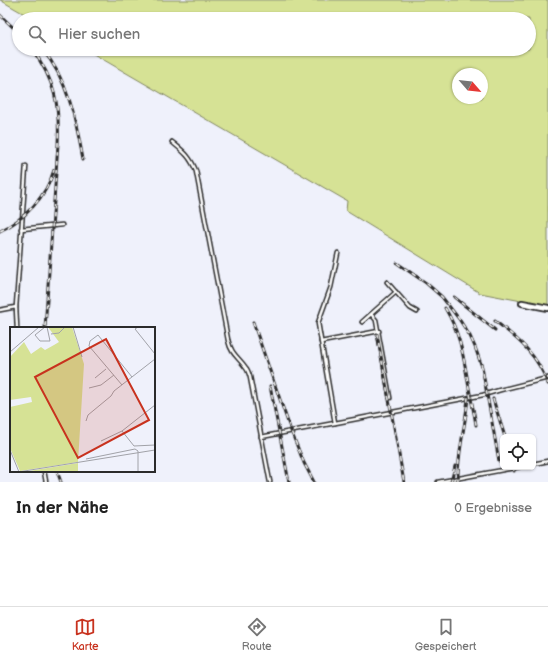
<!DOCTYPE html>
<html lang="de">
<meta charset="utf-8">
<style>
:root{--surface:#fff;--page:#f6f6f6;--text:#222;--muted:#767676;--line:#e0e0e0;--accent:#c8321e}
body{margin:0;font-family:"Balsamiq Sans",sans-serif;background:var(--page);color:var(--text)}
.controls{position:absolute;right:12px;bottom:12px;display:grid;overflow:hidden;border-radius:6px;box-shadow:0 1px 3px #0004}
.controls button{width:36px;height:36px;display:grid;place-items:center;padding:0;border:0;border-bottom:1px solid var(--line);background:var(--surface);color:var(--text);font:20px sans-serif}
.compass{position:absolute;left:452px;top:68px;width:36px;height:36px;border-radius:50%;background:var(--surface);box-shadow:0 1px 3px #0004;rotate:118deg}
.list{margin:0;padding:0;list-style:none}
h2{display:flex;justify-content:space-between;align-items:center;height:52px;margin:0;padding:0 16px;font-size:17px}
h2 small{font-size:13px;font-weight:400;color:var(--muted)}
.icon{flex:none;width:22px;height:22px;fill:none;stroke:currentColor;stroke-width:2;stroke-linecap:round;stroke-linejoin:round}
.map{position:relative;flex:none;width:548px;height:482px;overflow:hidden}
.search{position:absolute;background:var(--surface);box-shadow:0 1px 3px #0004;left:12px;right:12px;top:12px;height:44px;display:flex;align-items:center;gap:10px;box-sizing:border-box;padding:0 14px;border-radius:22px;color:var(--muted);font-size:15px}
.sheet{height:124px;background:var(--surface)}
nav{display:flex;justify-content:space-around;align-items:center;box-sizing:border-box;height:56px;border-top:1px solid var(--line);background:var(--surface);font-size:11px;color:var(--muted)}
nav a{display:grid;justify-items:center;gap:2px}
nav .on{color:var(--accent)}
.map>svg:first-child{display:block}
</style>
<div class="map">
<svg width="548" height="482" viewBox="0 0 548 482">
<rect width="100%" height="100%" fill="#eff1fb"/>
<filter id="ink" filterUnits="userSpaceOnUse"><feTurbulence type="fractalNoise" baseFrequency=".025" numOctaves="2"/><feDisplacementMap in="SourceGraphic" scale="8" xChannelSelector="R" yChannelSelector="G"/><feConvolveMatrix kernelMatrix="1 2 1 2 8 2 1 2 1" color-interpolation-filters="sRGB"/></filter>
<g filter="url(#ink)">
<path fill="#d6e295" stroke="#808660" fill-rule="evenodd" d="M 0,0 L 548,0 L 548,306 L 480,293 L 346,211 L 347,201 L 85,49 L 529,49 L 529,19 L 33,19 ZM 458,74 L 482,74 L 482,98 L 458,98 Z"/>
<g fill="none" stroke-linecap="round" stroke-linejoin="round">
<defs>
<g id="service">
<path d="M 172,142 C 184,152 190,156 196,171 L 228,340 C 232,356 238,356 246,368 C 248,370 249,374 250,377 L 270,482"/>
<path d="M 21,229 L 62,225"/>
<path d="M 387,282 L 410,308 L 417,312"/>
<path d="M 16,307 L 26,166"/>
<path d="M 0,310 L 16,307 L 17,328"/>
<path d="M 371,314 L 376,320 L 390,398"/>
<path d="M 362,322 L 396,292"/>
<path d="M 321,342 L 379,331"/>
<path d="M 335,423 L 318,323 L 331,287 L 338,253"/>
<path d="M 261,437 L 483,395 L 500,390 L 548,378"/>
<path d="M 533,464 L 548,461"/>
<path d="M 44,471 L 46,482"/>
<path d="M 438,482 L 519,467"/>
</g>
<path id="minor" d="M 522,303 L 548,308"/>
</defs>
<use href="#service" stroke="#2b2b2b" stroke-width="5.5"/>
<use href="#minor" stroke="#2b2b2b" stroke-width="8"/>
<use href="#service" stroke="#fff" stroke-width="2.5"/>
<use href="#minor" stroke="#fff" stroke-width="4.5"/>
<defs>
<g id="rail">
<path d="M 0,15 L 19,33"/>
<path d="M 32,49 C 55,80 60,106 58,144 L 45,328"/>
<path d="M 42,49 C 68,79 76,121 83,159"/>
<path d="M 0,231 C 25,219 46,197 54,170"/>
<path d="M 397,263 L 426,283 L 442,297 L 459,319 L 470,336 L 475,347 L 482,367 L 499,461"/>
<path d="M 454,297 L 495,330"/>
<path d="M 445,308 C 460,333 463,354 468,382 C 470,396 474,411 476,425"/>
<path d="M 495,321 C 519,340 537,354 548,384"/>
<path d="M 253,322 L 291,431 L 304,463 L 314,482"/>
<path d="M 377,334 L 404,482"/>
<path d="M 270,386 L 289,482"/>
<path d="M 493,399 L 505,437"/>
<path d="M 513,467 L 514,471"/>
<path d="M 57,471 L 61,482"/>
<path d="M 451,482 L 455,466"/>
<path d="M 458,482 C 457,453 466,425 468,397"/>
</g>
</defs>
<use href="#rail" stroke="#2b2b2b" stroke-width="3"/>
<use href="#rail" stroke="#fff" stroke-width="1.5" stroke-dasharray="4.5" stroke-linecap="butt"/>
</g>
</g>
<g transform="translate(10 327)">
<rect width="145" height="145" fill="#eff1fb"/>
<path d="M 38,0 L 62,0 L 74,37 L 68,135 L 10,144 L 0,121 L 0,80 L 22,75 L 21,70 L 0,73 L 0,30 L 14,15 L 21,27 L 31,20 L 35,23 L 44,18 L 49,15 ZM 68,136 L 68,145 L 19,145 L 19,144 Z" fill="#d6e295"/>
<path fill="none" stroke="#a1a2a8" stroke-width="1" d="M 35,0 L 25,8 L 30,14 L 40,14 L 37,0M 63,0 L 72,30M 128,0 L 125,2 L 145,27M 41,7 L 49,6 L 55,0M 0,25 L 29,0M 85,51 L 96,42M 112,58 L 79,19 L 80,14 L 88,8 L 122,50M 79,61 L 91,58 L 104,48M 145,78 L 112,104 L 124,119 L 145,118M 76,94 L 78,88 L 101,69 L 104,64 L 145,32M 91,114 L 112,104M 0,123 L 9,145M 76,132 L 125,122 L 128,124 L 128,145M 8,145 L 145,123"/>
<path fill="#c8321e" fill-opacity="0.15" stroke="#c8321e" stroke-width="2" d="M 96,12 L 139,93 L 68,131 L 25,50 Z"/>
<rect width="145" height="145" fill="none" stroke="#2b2b2b" stroke-width="2"/>
</g>
</svg>
<div class="controls">
<button><svg class="icon" aria-label="locate" viewBox="0 0 24 24"><circle cx="12" cy="12" r="6"/><path d="M12 2v4M12 18v4M2 12h4M18 12h4"/></svg></button>
</div>
<svg class="compass" viewBox="-18 -18 36 36"><path d="M0-13l5 13h-10z" fill="#e53935"/><path d="M0 13l5-13h-10z" fill="#767676"/></svg>
<div class="search"><svg class="icon" aria-label="search" viewBox="0 0 24 24"><circle cx="10" cy="10" r="6"/><path d="M15 15l6 6"/></svg>Hier suchen</div>
</div>
<section class="sheet">
<h2>In der Nähe<small>0 Ergebnisse</small></h2>
<ul class="list">
</ul>
</section>
<nav>
<a class="on"><svg class="icon" aria-label="map" viewBox="0 0 24 24"><path d="M3 6l6-2 6 2 6-2v14l-6 2-6-2-6 2zM9 4v14M15 6v14"/></svg>Karte</a>
<a><svg class="icon" aria-label="directions" viewBox="0 0 24 24"><path d="M12 3l9 9-9 9-9-9zM9 14v-3h6M13 9l2 2-2 2"/></svg>Route</a>
<a><svg class="icon" aria-label="saved" viewBox="0 0 24 24"><path d="M7 4h10v16l-5-4-5 4z"/></svg>Gespeichert</a>
</nav>
